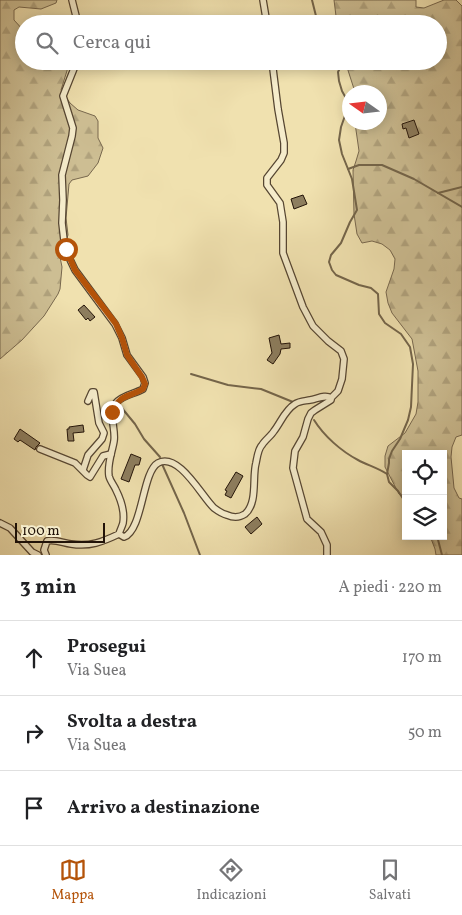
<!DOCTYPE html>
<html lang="it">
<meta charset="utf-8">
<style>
:root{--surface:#fff;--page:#f2f2f2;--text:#202124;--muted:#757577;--line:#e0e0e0;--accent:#b45309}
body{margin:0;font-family:Vollkorn,serif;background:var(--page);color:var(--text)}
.controls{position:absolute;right:15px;bottom:15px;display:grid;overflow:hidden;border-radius:0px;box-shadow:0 2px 12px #0003}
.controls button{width:45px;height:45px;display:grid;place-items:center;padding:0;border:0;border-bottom:1px solid var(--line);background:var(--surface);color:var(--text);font:25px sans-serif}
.compass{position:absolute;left:342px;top:85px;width:45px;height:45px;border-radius:50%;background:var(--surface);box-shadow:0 2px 12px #0003;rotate:284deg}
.scale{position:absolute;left:15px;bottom:12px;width:90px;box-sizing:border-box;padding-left:5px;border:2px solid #221308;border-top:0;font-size:14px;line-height:18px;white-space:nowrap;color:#221308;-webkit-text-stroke:4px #f5eccb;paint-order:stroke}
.stop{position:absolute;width:15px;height:15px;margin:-11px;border:4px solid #b45309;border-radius:50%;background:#fff}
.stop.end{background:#b45309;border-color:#fff;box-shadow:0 1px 5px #0008}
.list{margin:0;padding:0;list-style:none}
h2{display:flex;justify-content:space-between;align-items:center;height:65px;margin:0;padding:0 20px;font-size:21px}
h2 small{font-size:16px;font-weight:400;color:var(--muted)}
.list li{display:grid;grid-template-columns:32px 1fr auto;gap:15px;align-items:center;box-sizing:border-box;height:75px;padding:0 20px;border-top:1px solid var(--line)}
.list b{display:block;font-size:19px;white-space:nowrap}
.list p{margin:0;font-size:16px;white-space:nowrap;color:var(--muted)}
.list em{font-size:16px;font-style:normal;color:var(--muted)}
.icon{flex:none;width:28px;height:28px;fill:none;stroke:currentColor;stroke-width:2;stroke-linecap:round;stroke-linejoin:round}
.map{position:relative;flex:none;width:462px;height:555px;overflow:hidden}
.search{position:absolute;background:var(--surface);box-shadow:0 2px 12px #0003;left:15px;right:15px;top:15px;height:55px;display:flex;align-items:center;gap:12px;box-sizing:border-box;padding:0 18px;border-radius:28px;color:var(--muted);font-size:19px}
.sheet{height:290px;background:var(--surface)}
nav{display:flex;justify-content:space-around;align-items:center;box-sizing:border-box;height:70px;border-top:1px solid var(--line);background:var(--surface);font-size:14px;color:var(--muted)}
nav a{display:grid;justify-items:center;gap:2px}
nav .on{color:var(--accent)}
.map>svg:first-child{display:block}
</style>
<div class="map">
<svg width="462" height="555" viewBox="0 0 462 555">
<defs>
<pattern id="forest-firs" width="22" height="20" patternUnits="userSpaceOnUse" patternTransform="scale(1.25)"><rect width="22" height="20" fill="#cdbe93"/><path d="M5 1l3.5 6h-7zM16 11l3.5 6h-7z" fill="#b0a27d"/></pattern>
</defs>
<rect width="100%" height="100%" fill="#f0e1af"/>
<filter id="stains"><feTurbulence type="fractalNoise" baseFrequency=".004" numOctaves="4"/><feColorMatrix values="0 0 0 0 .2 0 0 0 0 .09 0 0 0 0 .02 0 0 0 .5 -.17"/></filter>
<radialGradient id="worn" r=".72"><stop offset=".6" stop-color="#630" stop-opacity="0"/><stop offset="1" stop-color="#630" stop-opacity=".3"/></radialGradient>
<g fill="url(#forest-firs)" stroke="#78684e">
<path d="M 0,0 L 57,0 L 56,3 L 41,9 L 19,7 L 14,10 L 14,20 L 24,31 L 24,61 L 70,61 L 61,90 L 70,103 L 78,110 L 95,116 L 98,121 L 98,138 L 103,148 L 98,163 L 88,176 L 72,180 L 69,184 L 66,218 L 68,235 L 60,257 L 62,267 L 60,289 L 58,294 L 44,316 L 22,340 L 0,359 Z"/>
<path d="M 334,0 L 416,0 L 416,7 L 424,8 L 444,0 L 456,0 L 462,6 L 462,435 L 456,437 L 452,447 L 451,457 L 454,488 L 459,498 L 462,499 L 462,555 L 436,555 L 435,549 L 430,536 L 443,536 L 443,454 L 406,454 L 406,497 L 399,494 L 385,467 L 385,456 L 388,446 L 405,433 L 416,414 L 418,402 L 418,371 L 412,339 L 392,313 L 388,303 L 386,292 L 394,269 L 395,259 L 390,250 L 382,244 L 372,241 L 362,243 L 357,234 L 354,214 L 353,170 L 356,161 L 359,151 L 355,123 L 380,122 L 380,92 L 355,92 L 345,61 L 438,61 L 438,24 L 337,24 Z"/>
</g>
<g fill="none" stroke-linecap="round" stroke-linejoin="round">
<g stroke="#74654a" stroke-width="2">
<path d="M 312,0 L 318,24"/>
<path d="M 338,61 L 340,68 L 338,72 L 339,81 L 342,91 L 347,100 L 347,110 L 341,127 L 339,140 L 342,154 L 352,179 L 357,210 L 350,222 L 341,243 L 331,255 L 329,262 L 332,270 L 336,275 L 359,285 L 371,288 L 378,294 L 379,314 L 385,323 L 401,334 L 410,347 L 413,364 L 411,407 L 408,420 L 400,439 L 392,451 L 389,459 L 389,463 L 387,474 L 389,482 L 398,491 L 406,503"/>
<path d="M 348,169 L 359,165 L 382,165 L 414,179 L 462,207"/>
<path d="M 438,193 L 462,187"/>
<path d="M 191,374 L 228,385 L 261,389 L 293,402"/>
<path d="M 121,407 L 135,424 L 144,439 L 160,457"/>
<path d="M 314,420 C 324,436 341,451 358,460 C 367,465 378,468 387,474"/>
<path d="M 162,464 L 184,513 L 200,555"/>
<path d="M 437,536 L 442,555"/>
</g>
</g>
<g fill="#8d7e5f" stroke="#221308">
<path d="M 414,120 L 419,134 L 409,138 L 406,128 L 403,129 L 402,124 Z"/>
<path d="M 303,195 L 307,204 L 294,209 L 291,199 Z"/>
<path d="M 84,305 L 95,317 L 90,321 L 88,318 L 86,320 L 78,310 Z"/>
<path d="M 279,335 L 281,344 L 290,343 L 290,348 L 281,349 L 280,354 L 273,364 L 267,360 L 272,353 L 269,338 Z"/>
<path d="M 83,425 L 84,432 L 73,433 L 74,441 L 68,441 L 67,429 L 69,429 L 69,427 Z"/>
<path d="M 20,429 L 40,443 L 36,447 L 35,450 L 20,440 L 18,442 L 14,439 Z"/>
<path d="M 131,454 L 141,458 L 139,465 L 135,465 L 129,482 L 121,479 Z"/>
<path d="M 236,472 L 243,476 L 231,498 L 225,495 L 227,491 L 225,490 Z"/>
<path d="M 257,517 L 262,524 L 251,534 L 245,527 Z"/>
</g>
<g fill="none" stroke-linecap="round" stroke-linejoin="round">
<defs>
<g id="street">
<path d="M 72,0 L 78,24"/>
<path d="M 263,0 L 267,24"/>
<path d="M 272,61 L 278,109 L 284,143 L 284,153 L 281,160 L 267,178 L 267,185 L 280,203 L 283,222 L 283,253 L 303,307 L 313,326 L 328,341 L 341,351 L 344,359 L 342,379 L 338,391 L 331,398"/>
<path d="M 40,449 L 75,463 L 87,475 L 90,477 L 103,456 L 111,454"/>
<path d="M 83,470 L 88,455 L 102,439 L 104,433 L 99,423 L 94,392 L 92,392 L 88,401"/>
<path d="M 0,523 L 10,528 L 32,552 L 38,555"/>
<path d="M 119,534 L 124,537 C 143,530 142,472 158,463 C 179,452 202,497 214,508 C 218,511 223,514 227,515 C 234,518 239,518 245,514 C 258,503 252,477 256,463 C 257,458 258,449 262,445 C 265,440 271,436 274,431 C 281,422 285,410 295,404 C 299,401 305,401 310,400 C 317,399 325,394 331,398 L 331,400 L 315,410 L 311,413 L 308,419 L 303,437 L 295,451 L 293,468 L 307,519 L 321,532 L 327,545 L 327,555"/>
<path d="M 46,555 L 44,550 L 47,541 C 55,539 63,543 71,544 C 90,547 102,542 119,534 C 120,530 122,527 123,523 C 125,511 121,500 116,490 C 114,485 110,481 109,476 C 107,464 112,453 114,441 C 116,429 108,415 116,403 C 122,395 135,394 143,389 L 145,383 L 143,377 L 127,355 L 122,338 L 115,324 L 75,270 L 65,249 L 62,223 L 63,200 L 62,175 L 72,136 L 73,128 L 63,96 L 77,61"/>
</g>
</defs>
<use href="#street" stroke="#564632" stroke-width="8"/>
<use href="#street" stroke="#f5eccb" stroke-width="5.5"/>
</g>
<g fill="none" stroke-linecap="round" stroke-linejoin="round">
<path stroke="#b45309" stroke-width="6" d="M 66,249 L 75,270 L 116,324 L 122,338 L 127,355 L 142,377 L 145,384 L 143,389 C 128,398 121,393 112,412"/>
</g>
<rect width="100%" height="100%" filter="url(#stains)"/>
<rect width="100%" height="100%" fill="url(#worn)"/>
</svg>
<div class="controls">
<button><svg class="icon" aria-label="locate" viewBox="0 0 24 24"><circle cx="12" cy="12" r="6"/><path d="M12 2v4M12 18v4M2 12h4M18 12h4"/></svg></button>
<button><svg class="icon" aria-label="layers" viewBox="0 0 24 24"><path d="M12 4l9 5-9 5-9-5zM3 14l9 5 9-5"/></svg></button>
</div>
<svg class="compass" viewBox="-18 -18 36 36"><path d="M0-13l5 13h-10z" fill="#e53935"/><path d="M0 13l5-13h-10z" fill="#757577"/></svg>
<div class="scale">100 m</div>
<div class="stop" style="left:66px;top:249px"></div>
<div class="stop end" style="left:112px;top:412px"></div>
<div class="search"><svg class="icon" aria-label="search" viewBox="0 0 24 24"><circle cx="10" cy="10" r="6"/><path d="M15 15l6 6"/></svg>Cerca qui</div>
</div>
<section class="sheet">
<h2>3 min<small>A piedi · 220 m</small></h2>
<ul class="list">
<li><svg class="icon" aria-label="ahead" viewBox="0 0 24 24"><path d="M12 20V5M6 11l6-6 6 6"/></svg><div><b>Prosegui</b><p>Via Suea</p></div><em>170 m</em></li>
<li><svg class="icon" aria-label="right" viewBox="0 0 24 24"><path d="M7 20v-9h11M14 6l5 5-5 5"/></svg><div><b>Svolta a destra</b><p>Via Suea</p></div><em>50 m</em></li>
<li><svg class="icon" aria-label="arrive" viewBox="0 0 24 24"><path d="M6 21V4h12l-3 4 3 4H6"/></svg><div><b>Arrivo a destinazione</b></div></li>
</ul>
</section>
<nav>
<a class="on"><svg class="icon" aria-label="map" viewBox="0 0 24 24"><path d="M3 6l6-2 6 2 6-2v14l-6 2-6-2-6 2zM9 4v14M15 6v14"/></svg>Mappa</a>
<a><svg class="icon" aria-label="directions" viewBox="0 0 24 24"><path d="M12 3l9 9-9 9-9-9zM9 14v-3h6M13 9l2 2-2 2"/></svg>Indicazioni</a>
<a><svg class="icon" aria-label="saved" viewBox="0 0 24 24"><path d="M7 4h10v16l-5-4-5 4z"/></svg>Salvati</a>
</nav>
